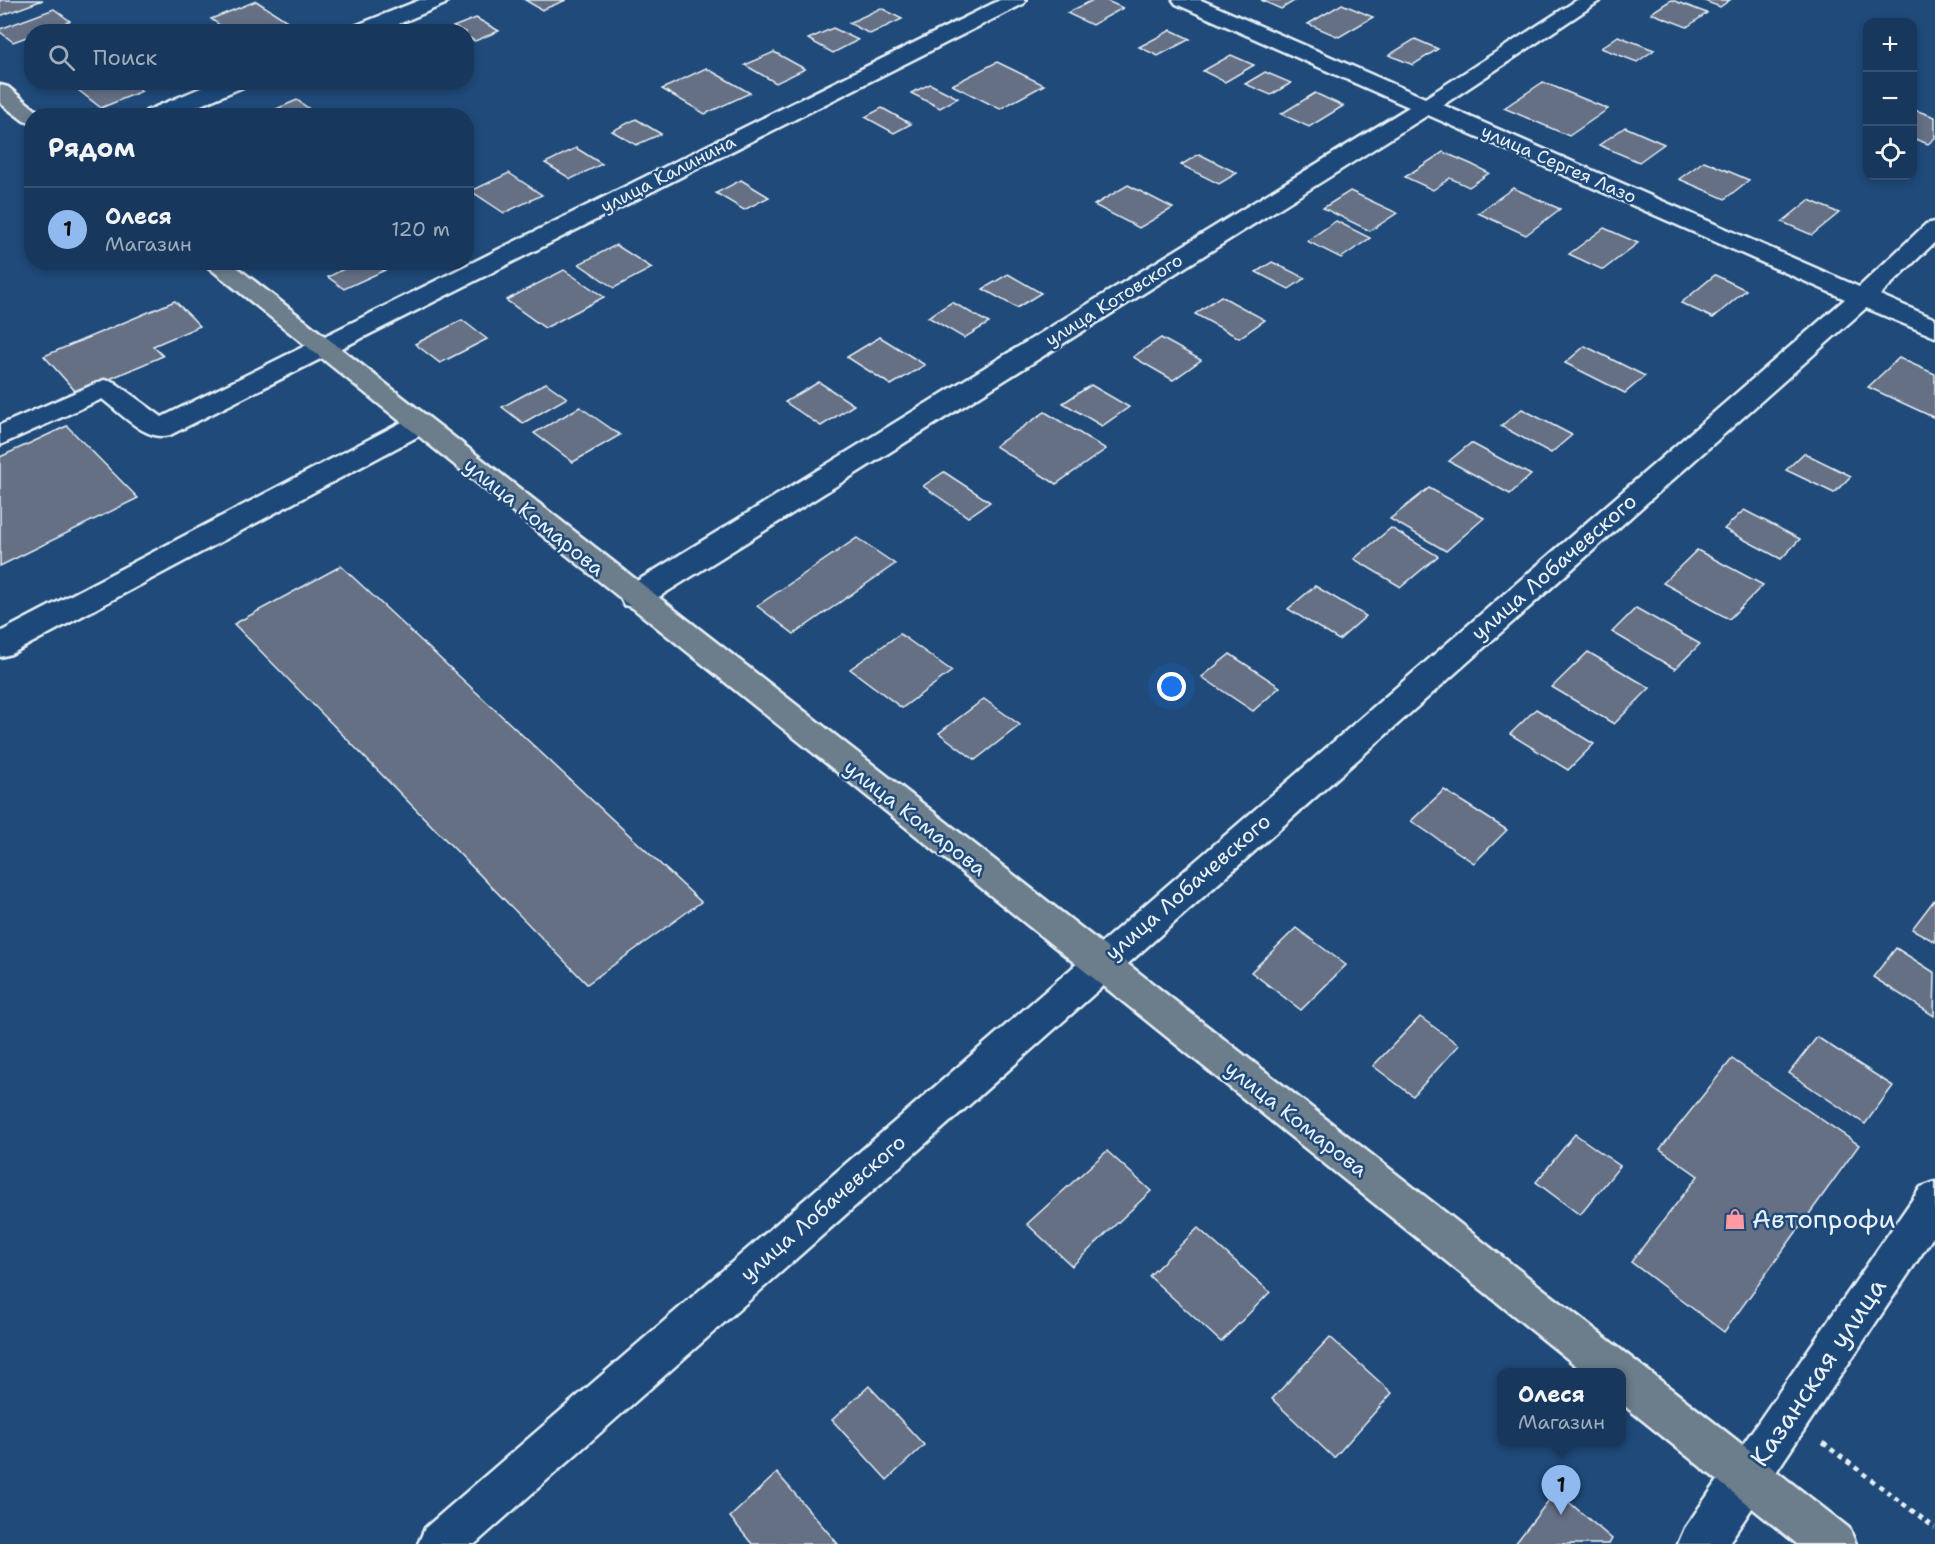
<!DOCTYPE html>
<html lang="ru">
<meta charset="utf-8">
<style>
:root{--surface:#17385c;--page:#244365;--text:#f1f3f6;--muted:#9eacbb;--line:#365272;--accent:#90b9f0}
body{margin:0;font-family:"Shantell Sans",sans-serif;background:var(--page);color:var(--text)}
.controls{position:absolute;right:18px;top:18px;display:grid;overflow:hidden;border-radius:12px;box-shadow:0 3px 9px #0003}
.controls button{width:54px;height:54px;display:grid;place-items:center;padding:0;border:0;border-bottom:2px solid var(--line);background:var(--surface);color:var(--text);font:30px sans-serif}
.you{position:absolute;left:1172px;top:687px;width:21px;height:21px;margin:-15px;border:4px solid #fff;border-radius:50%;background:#1a73e8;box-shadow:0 0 0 9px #1a73e833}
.badge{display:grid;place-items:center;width:39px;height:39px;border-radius:50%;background:var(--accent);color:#111;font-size:20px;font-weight:700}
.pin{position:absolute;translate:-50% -50px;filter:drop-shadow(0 2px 3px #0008)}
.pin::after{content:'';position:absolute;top:32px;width:21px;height:18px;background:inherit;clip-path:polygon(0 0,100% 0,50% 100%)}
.popup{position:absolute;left:1497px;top:1368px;width:129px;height:78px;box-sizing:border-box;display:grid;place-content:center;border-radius:12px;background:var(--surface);filter:drop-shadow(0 2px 4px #0005);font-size:20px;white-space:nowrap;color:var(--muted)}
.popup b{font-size:22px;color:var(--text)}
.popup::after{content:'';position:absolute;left:50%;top:100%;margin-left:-12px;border:12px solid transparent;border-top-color:var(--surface)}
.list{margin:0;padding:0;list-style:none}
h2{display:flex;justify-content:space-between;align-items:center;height:78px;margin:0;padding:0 24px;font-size:26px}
h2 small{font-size:20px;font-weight:400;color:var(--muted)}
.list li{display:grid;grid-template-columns:39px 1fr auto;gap:18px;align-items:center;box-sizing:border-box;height:84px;padding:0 24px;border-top:2px solid var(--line)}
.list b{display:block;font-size:22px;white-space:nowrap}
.list p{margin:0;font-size:20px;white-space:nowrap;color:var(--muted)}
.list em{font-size:20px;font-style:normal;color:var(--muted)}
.icon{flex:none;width:33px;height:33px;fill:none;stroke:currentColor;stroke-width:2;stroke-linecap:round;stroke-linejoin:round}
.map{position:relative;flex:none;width:1935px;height:1544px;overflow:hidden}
.search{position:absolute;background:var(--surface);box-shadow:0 3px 9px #0003;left:24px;top:24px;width:450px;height:66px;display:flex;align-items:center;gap:15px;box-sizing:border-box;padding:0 21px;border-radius:24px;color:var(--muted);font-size:22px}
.panel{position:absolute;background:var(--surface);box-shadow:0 3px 9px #0003;left:24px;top:108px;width:450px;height:162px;border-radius:24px}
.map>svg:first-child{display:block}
</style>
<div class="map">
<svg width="1935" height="1544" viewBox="0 0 1935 1544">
<rect width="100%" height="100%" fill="#1f4a7a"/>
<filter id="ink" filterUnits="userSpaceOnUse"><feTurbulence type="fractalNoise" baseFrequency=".0167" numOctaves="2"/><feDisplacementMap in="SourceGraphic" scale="12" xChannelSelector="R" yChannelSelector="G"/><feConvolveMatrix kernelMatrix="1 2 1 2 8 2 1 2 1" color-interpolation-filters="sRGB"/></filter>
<g filter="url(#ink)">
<g fill="#656f85" stroke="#e8f1f8" stroke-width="1.5">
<path d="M 0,0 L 43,0 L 0,16 Z"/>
<path d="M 525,0 L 566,0 L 542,10 Z"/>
<path d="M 1093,0 L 1105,0 L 1123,8 L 1092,25 L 1067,13 Z"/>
<path d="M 1261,0 L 1296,0 L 1281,9 Z"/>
<path d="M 1671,0 L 1672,0 L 1707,13 L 1687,27 L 1651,13 Z"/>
<path d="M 1702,0 L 1730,0 L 1720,7 Z"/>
<path d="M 256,1 L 289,22 L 266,32 L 230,32 L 211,19 Z"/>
<path d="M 1342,4 L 1373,17 L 1339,37 L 1308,24 Z"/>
<path d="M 881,8 L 902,19 L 870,34 L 849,23 Z"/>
<path d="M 54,9 L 70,21 L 41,32 L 32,32 L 32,35 L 13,42 L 0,32 L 0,29 Z"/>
<path d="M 476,18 L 499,31 L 475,41 L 466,36 L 466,32 L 453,27 Z"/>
<path d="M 833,28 L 858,40 L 833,53 L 808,39 Z"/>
<path d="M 1171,30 L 1190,39 L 1158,56 L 1139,47 Z"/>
<path d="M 1618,36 L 1654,50 L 1637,62 L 1601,48 Z"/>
<path d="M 1415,39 L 1438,49 L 1413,65 L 1389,55 Z"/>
<path d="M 774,52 L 805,69 L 776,83 L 745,65 Z"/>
<path d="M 1231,55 L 1254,65 L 1225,82 L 1203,71 Z"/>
<path d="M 997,62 L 1044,85 L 1000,109 L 952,85 Z"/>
<path d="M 706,68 L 750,93 L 705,114 L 662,89 Z"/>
<path d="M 1265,72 L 1291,83 L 1271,95 L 1245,84 Z"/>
<path d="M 68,82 L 130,82 L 142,91 L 101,108 Z"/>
<path d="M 1543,82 L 1608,109 L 1569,136 L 1504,108 Z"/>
<path d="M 930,84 L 958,98 L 940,108 L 911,93 Z"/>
<path d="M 1315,93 L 1343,106 L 1309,127 L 1281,114 Z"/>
<path d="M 297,100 L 319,116 L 260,116 Z"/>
<path d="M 882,108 L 911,124 L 894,133 L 865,117 Z"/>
<path d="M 1912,109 L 1935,117 L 1935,138 L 1928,144 L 1912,138 Z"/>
<path d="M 636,119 L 661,134 L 636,145 L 612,131 Z"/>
<path d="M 1625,127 L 1664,144 L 1639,162 L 1599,145 Z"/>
<path d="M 576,148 L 602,164 L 571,179 L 545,163 Z"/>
<path d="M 1443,152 L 1471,164 L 1489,173 L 1469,187 L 1450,178 L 1433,190 L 1405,177 Z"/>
<path d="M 1199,154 L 1237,173 L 1219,184 L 1181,165 Z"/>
<path d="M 1704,161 L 1749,180 L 1725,199 L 1679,179 Z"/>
<path d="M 509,173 L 542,195 L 504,213 L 471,191 Z"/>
<path d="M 741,180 L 769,197 L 744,210 L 716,193 Z"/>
<path d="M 1128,185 L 1173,208 L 1139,228 L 1094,205 Z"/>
<path d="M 1513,188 L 1560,209 L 1526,235 L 1478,213 Z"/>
<path d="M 1350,191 L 1397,213 L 1370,231 L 1323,208 Z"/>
<path d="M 1809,200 L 1839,213 L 1812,235 L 1782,222 Z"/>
<path d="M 1336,221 L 1370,238 L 1341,258 L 1307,241 Z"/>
<path d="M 1604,228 L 1638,243 L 1603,270 L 1569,254 Z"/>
<path d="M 616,245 L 652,268 L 614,288 L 579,264 Z"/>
<path d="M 357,262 L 375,262 L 385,270 L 344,289 L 328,277 Z"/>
<path d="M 1272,262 L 1305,278 L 1289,289 L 1256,272 Z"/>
<path d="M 564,270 L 604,297 L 545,328 L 506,300 Z"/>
<path d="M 1008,274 L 1041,293 L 1017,308 L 983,289 Z"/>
<path d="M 1715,275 L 1746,290 L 1713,318 L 1681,303 Z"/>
<path d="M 1221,296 L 1265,320 L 1239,338 L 1195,314 Z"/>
<path d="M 175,301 L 200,326 L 153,346 L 163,356 L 77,393 L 44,356 Z"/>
<path d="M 952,302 L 989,323 L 964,338 L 928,317 Z"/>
<path d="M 462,320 L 487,339 L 440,363 L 415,344 Z"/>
<path d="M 880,337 L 925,365 L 891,385 L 847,357 Z"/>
<path d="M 1161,338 L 1201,360 L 1173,380 L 1133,357 Z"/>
<path d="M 1585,346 L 1645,376 L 1625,393 L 1565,363 Z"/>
<path d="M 1899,358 L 1935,374 L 1935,418 L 1868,387 Z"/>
<path d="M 819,382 L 854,405 L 821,426 L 785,402 Z"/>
<path d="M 546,383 L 567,398 L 523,423 L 502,407 Z"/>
<path d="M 1091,385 L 1129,407 L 1102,426 L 1063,403 Z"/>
<path d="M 580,407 L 620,435 L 573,462 L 534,433 Z"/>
<path d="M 1522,409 L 1572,435 L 1551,453 L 1501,426 Z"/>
<path d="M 1045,412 L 1106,449 L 1056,484 L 995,446 Z"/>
<path d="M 67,426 L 138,498 L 0,566 L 0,457 Z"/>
<path d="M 1471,443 L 1531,475 L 1510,494 L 1449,461 Z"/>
<path d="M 1804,453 L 1851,476 L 1834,493 L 1786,470 Z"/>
<path d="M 944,472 L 990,502 L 968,517 L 923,486 Z"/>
<path d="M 1429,488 L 1484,518 L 1446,551 L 1390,519 Z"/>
<path d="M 1744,510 L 1800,539 L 1781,559 L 1724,529 Z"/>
<path d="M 1391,528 L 1438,556 L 1401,587 L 1354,559 Z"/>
<path d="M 857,538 L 895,564 L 794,634 L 757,606 Z"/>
<path d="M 1697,550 L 1763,585 L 1729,619 L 1663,583 Z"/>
<path d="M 341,566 L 701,902 L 587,984 L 234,624 Z"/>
<path d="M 1315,586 L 1366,616 L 1339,640 L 1288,609 Z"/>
<path d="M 1636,608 L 1700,644 L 1675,669 L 1612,632 Z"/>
<path d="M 900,634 L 952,671 L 902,708 L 850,669 Z"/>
<path d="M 1588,652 L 1650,688 L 1614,724 L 1552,687 Z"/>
<path d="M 1230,654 L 1280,687 L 1253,711 L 1202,677 Z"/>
<path d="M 984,699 L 1020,725 L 975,760 L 939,733 Z"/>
<path d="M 1536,709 L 1594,744 L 1568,770 L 1510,734 Z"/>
<path d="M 1444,790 L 1507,830 L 1474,863 L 1411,821 Z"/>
<path d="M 1935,899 L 1935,942 L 1912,929 Z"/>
<path d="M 1296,928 L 1346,965 L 1301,1010 L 1251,972 Z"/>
<path d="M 1896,948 L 1935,973 L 1934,1016 L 1873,977 Z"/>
<path d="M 1420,1017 L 1459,1045 L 1413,1096 L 1373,1066 Z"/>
<path d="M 1817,1037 L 1893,1086 L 1865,1124 L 1789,1073 Z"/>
<path d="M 1732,1059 L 1859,1145 L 1724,1332 L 1631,1262 L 1698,1176 L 1660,1149 Z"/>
<path d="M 1575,1134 L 1620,1166 L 1580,1215 L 1536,1182 Z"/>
<path d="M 1107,1151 L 1151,1191 L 1072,1266 L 1027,1224 Z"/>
<path d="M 1198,1228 L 1270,1292 L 1221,1342 L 1149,1276 Z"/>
<path d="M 1330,1337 L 1392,1393 L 1334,1458 L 1272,1399 Z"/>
<path d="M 869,1386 L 924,1445 L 887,1480 L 832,1420 Z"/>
<path d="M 777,1473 L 838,1544 L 752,1544 L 730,1517 Z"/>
<path d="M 1556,1491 L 1612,1539 L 1609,1544 L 1515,1544 Z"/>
</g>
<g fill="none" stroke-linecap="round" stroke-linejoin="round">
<defs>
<g id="minor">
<path d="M 420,0 L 448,0 L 445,4 L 380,32 L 350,32 L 352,27 Z"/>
<path d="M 1000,0 L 1026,0 L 1023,4 L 170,435 C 146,442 121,413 102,399 L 0,445 L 0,425 L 104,380 L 114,382 L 162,417 Z"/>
<path d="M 1173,0 L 1201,0 L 1425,98 L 1577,0 L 1601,0 L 1443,105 L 1859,287 L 1926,224 L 1935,222 L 1935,242 L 1880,295 L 1935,319 L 1935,337 L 1866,308 L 475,1544 L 418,1544 L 425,1528 L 1845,299 L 1428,115 L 646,605 L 635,608 L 624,605 L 620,597 L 624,589 L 1409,107 L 1176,4 Z"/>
<path d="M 215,82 L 246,82 L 243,87 L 175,116 L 143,116 L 146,111 Z"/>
<path d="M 418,416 L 428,419 L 432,425 L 428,431 L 11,654 L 0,657 L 0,632 L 408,419 Z"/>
<path d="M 1935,1182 L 1935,1234 L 1728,1544 L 1678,1544 L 1685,1528 L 1921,1187 Z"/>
</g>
<g id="major">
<path d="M 0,85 L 8,87 L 43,116 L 32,116 L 32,123 L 24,121 L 0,103 Z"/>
<path d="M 202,262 L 230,262 L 1849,1528 L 1856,1544 L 1797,1544 L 1621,1403 L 1621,1372 L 1584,1372 Z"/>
</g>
</defs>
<use href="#minor" stroke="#e8f1f8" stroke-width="5"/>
<use href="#major" stroke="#e8f1f8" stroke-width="5"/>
<path stroke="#e8f1f8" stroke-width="4.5" stroke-dasharray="5 5" stroke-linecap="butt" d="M 1823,1443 L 1935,1528"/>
<use href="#minor" fill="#1f4a7a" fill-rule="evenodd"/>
<use href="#major" fill="#6c7d8b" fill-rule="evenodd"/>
</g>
</g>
<defs>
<symbol id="shop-bare" viewBox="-9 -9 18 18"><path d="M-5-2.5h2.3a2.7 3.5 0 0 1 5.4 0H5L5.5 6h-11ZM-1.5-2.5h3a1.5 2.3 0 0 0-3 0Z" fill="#ff9aa2" stroke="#1f4a7a" stroke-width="2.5" paint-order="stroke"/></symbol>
</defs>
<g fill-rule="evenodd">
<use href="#shop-bare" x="1720" y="1204" width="30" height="30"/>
</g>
<g text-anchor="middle" stroke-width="5" stroke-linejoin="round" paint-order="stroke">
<g font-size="18" fill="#e8f1f8" stroke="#1f4a7a">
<text transform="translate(1559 164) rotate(24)" y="6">улица Сергея Лазо</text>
<text transform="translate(668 174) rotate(-27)" y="6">улица Калинина</text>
<text transform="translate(1114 300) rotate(-32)" y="6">улица Котовского</text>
</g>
<g font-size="21" fill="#e8f1f8" stroke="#1f4a7a">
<text transform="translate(534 517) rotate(39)" y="7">улица Комарова</text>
<text transform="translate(1554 567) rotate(-41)" y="7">улица Лобачевского</text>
<text transform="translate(915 818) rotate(38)" y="7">улица Комарова</text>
<text transform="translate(1188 887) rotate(-41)" y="7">улица Лобачевского</text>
<text transform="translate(1296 1119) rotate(38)" y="7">улица Комарова</text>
<text transform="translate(823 1208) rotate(-41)" y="7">улица Лобачевского</text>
</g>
<g font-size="26" fill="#e8f1f8" stroke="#1f4a7a" text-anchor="start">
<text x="1752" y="1228">Автопрофи</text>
</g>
<g font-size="26" fill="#e8f1f8" stroke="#1f4a7a">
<text transform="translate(1818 1372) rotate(-56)" y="9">Казанская улица</text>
</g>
</g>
</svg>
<div class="controls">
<button>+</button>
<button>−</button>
<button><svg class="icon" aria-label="locate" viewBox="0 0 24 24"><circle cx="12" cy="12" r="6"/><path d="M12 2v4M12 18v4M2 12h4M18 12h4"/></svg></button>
</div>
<div class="you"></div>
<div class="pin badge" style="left:1561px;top:1515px">1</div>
<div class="popup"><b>Олеся</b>Магазин</div>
<div class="search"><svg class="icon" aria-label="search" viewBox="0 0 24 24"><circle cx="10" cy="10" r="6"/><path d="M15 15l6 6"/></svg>Поиск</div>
<section class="panel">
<h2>Рядом<small></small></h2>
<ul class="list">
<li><span class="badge">1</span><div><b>Олеся</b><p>Магазин</p></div><em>120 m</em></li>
</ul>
</section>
</div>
